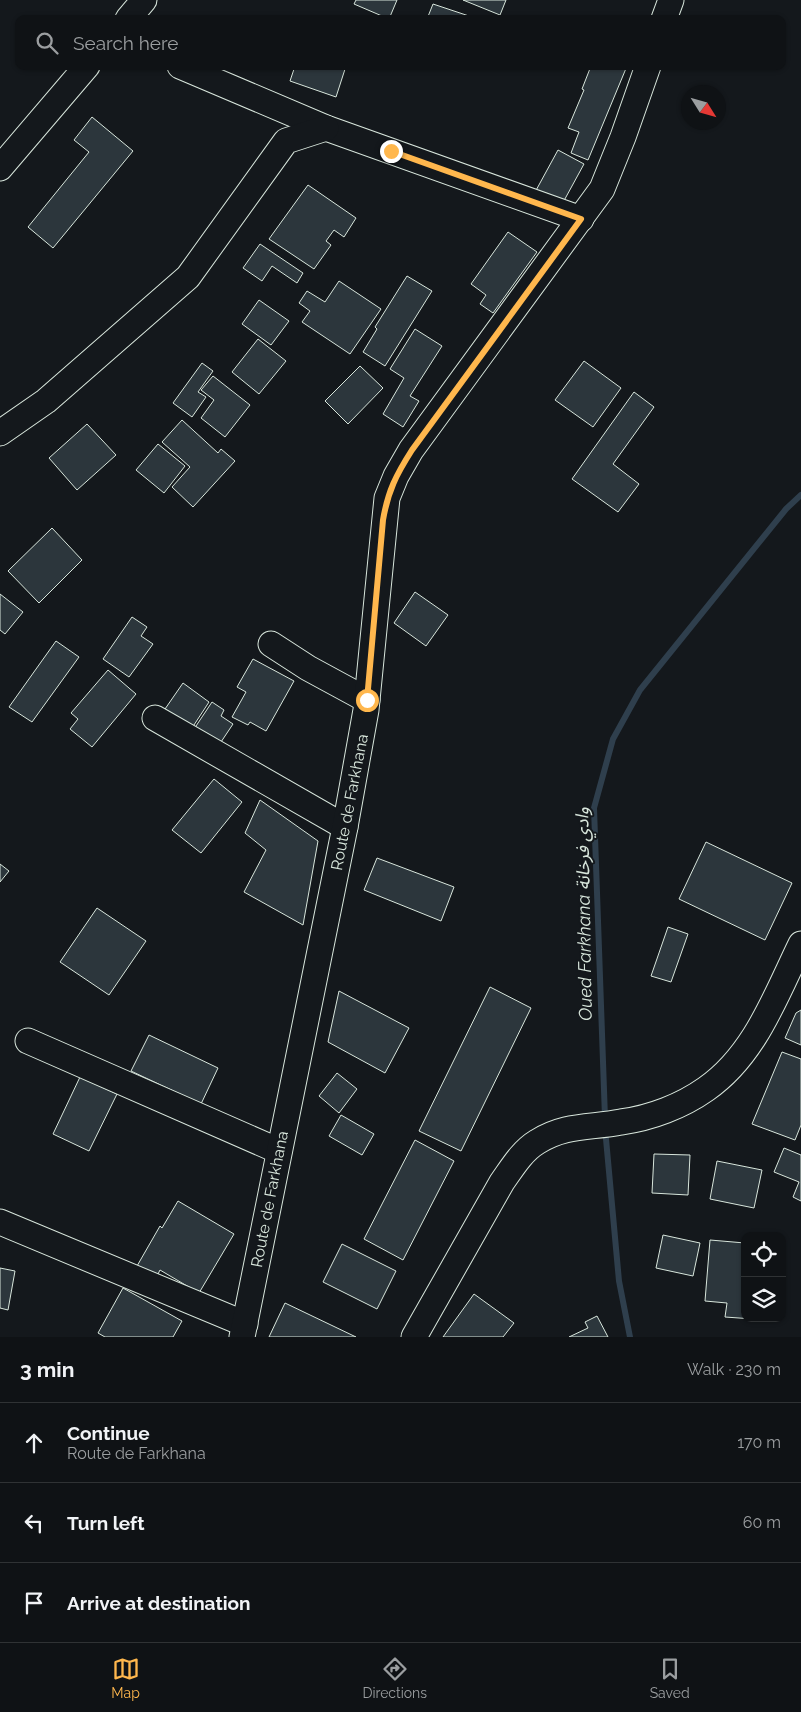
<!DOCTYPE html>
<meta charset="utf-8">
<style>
:root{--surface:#0f1215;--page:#181b1e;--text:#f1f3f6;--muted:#9b9ea0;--line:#2f3234;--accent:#ffb74d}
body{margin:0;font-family:Raleway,"Noto Sans Arabic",sans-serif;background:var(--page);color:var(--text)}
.controls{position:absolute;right:15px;bottom:15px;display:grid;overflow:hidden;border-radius:10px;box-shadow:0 1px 4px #0004}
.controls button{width:45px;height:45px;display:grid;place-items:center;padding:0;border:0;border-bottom:1px solid var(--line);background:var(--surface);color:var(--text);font:25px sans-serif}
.compass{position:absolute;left:681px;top:85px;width:45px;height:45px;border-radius:50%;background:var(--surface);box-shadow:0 1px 4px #0004;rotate:127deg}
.stop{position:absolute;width:15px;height:15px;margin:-11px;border:4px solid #ffb74d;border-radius:50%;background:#fff}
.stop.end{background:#ffb74d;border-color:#fff;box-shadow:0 1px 5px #0008}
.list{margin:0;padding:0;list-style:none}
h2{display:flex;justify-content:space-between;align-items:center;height:65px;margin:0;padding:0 20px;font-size:21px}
h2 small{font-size:16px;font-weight:400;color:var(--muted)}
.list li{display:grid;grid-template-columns:32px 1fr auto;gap:15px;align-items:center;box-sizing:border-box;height:80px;padding:0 20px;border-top:1px solid var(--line)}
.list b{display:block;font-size:19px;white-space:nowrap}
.list p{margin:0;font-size:16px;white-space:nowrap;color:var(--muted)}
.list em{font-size:16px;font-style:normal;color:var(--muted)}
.icon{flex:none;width:28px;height:28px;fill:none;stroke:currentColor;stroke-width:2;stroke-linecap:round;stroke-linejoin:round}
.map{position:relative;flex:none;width:801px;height:1337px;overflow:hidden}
.search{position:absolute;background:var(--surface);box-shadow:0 1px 4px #0004;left:15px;right:15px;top:15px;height:55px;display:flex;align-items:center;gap:12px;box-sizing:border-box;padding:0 18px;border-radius:10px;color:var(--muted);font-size:19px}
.sheet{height:305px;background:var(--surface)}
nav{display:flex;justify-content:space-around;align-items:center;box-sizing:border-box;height:70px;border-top:1px solid var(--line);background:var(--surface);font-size:14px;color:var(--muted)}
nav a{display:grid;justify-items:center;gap:2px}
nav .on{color:var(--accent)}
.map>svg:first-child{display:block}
</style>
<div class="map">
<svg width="801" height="1337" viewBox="0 0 801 1337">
<rect width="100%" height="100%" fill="#14181c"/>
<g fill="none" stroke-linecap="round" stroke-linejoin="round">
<g stroke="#2f3f4d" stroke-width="6">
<path d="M 605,1118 L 594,808 L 613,739 L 640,690 L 786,509 L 801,495"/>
<path d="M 605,1128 L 619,1281 L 630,1337"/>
</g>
</g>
<g fill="#2c363c" stroke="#d8e6dc">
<path d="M 356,0 L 397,0 L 389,19 L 354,4 Z"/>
<path d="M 463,0 L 506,0 L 500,15 Z"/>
<path d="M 433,4 L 472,17 L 471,19 L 427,19 Z"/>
<path d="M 295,66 L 346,66 L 336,97 L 290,81 Z"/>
<path d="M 591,66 L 627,66 L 588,160 L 571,153 L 579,132 L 568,128 L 584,90 L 582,89 Z"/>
<path d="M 92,117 L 133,151 L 53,248 L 28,227 L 89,152 L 74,140 Z"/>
<path d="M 558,150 L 584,164 L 560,208 L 534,194 Z"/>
<path d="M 308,185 L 356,218 L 344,237 L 334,230 L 326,241 L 331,245 L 314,269 L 269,239 Z"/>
<path d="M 508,232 L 537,252 L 493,313 L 480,304 L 486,295 L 471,284 Z"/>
<path d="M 260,244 L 303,273 L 297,283 L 272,266 L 262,281 L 243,268 Z"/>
<path d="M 407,276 L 432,291 L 385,366 L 363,352 L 377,329 L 375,327 Z"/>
<path d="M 339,281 L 381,309 L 350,354 L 302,322 L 310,311 L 299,303 L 307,291 L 325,302 Z"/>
<path d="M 259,300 L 289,321 L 271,345 L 242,324 Z"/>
<path d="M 415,329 L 442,346 L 410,396 L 419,401 L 403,427 L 383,414 L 404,378 L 390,369 Z"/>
<path d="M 258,339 L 286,361 L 259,394 L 232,372 Z"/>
<path d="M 584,361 L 621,388 L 593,427 L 555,400 Z"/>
<path d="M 202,363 L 213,371 L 198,392 L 206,397 L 192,417 L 173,403 Z"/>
<path d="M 360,366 L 383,388 L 348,424 L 325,401 Z"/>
<path d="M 213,376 L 250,405 L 225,437 L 201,418 L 214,400 L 201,390 Z"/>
<path d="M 634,392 L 654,407 L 613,464 L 639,484 L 618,512 L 572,479 Z"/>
<path d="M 182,420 L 218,453 L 221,449 L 235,461 L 193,507 L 172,487 L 190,467 L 162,442 Z"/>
<path d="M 87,424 L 116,455 L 77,490 L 49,458 Z"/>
<path d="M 158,444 L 185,466 L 164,493 L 136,470 Z"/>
<path d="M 52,528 L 82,560 L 39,603 L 8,571 Z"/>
<path d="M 415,592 L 448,615 L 426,646 L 394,623 Z"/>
<path d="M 0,594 L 23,612 L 5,634 L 0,630 Z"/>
<path d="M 132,617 L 147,627 L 141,636 L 153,644 L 129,677 L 103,659 Z"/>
<path d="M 56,641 L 79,657 L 32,722 L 9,707 Z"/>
<path d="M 253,659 L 294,681 L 266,731 L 250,722 L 248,725 L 232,717 L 246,692 L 237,687 Z"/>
<path d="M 108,670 L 136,694 L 92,747 L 70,729 L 78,719 L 71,713 Z"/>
<path d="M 183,683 L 209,702 L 192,728 L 165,709 Z"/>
<path d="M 212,702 L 224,710 L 221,716 L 233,724 L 219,745 L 194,729 Z"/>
<path d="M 214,779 L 242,802 L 201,853 L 172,830 Z"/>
<path d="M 260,800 L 318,841 L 303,925 L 244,892 L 266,850 L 245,833 Z"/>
<path d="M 706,842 L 792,883 L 765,940 L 679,899 Z"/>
<path d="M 377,858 L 454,887 L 441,921 L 364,890 Z"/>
<path d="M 0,864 L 9,871 L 0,882 Z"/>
<path d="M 97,908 L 146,941 L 109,995 L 60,962 Z"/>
<path d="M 668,927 L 688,934 L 671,982 L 651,976 Z"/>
<path d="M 490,987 L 531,1008 L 461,1151 L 419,1131 Z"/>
<path d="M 339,991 L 409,1028 L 385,1073 L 328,1042 Z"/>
<path d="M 801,1010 L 801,1045 L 785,1038 L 796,1013 Z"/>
<path d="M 149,1035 L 218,1068 L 201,1104 L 131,1071 Z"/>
<path d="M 782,1052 L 801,1059 L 801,1125 L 795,1140 L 752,1124 Z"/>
<path d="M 337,1073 L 357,1089 L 339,1113 L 319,1096 Z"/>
<path d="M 80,1077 L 117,1094 L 89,1151 L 53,1134 Z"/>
<path d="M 341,1115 L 374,1134 L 362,1155 L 329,1136 Z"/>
<path d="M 415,1140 L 454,1161 L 403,1260 L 364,1239 Z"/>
<path d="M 784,1148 L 801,1155 L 801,1201 L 793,1197 L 799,1182 L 774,1172 Z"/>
<path d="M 654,1154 L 690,1155 L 688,1195 L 652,1193 Z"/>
<path d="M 717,1161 L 762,1170 L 754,1208 L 710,1199 Z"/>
<path d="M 178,1201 L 234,1234 L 199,1293 L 160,1270 L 156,1278 L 137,1266 L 160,1226 L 162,1228 Z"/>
<path d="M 663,1235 L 700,1243 L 693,1276 L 656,1268 Z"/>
<path d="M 710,1240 L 745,1243 L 745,1318 L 753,1319 L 725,1317 L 727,1303 L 705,1301 Z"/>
<path d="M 342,1244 L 396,1271 L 377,1309 L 323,1282 Z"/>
<path d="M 0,1268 L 15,1271 L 8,1310 L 0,1308 Z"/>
<path d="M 123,1288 L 182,1321 L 173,1337 L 105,1337 L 98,1333 Z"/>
<path d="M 474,1294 L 514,1323 L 503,1337 L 443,1337 Z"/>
<path d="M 285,1303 L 356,1337 L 269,1337 Z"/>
<path d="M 597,1316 L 608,1337 L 569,1337 L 588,1328 L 585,1322 Z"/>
</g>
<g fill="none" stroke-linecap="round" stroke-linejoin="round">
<defs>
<g id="minor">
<path d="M 128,19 L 144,0"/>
<path d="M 664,19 L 671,0"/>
<path d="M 180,66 L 326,128 L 581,219"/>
<path d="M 0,168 L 87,66"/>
<path d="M 0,433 L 46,401 L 188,277 L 286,141 L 326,128"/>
<path d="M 271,644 L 308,668 L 367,700"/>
<path d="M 155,718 L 345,827"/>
<path d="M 28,1041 L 279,1151"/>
<path d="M 0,1222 L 245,1324"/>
<path d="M 242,1337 L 345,827 L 366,710 L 387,498 L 396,476 L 411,450 L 602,189 L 623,137 L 648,66"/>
<path d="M 414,1337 L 502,1182 C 512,1168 522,1151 537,1142 C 565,1124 591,1128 621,1122 C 651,1118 682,1106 706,1089 C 755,1055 776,995 801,944"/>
</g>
</defs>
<use href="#minor" stroke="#d8e6dc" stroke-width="27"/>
<use href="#minor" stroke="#14181c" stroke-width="25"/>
</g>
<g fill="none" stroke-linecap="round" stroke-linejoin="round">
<path stroke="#ffb74d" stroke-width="6" d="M 367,700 L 383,520 C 388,491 396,475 412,450 L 581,219 L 391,151"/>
</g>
<g text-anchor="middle" stroke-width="4" stroke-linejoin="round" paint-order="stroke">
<g font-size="16" fill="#d8e6dc" stroke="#14181c">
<text transform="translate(349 802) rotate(-79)" y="6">Route de Farkhana</text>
<text transform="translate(269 1199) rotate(-79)" y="6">Route de Farkhana</text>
</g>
<g font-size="18" font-style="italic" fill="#d8e6dc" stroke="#14181c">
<text transform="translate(584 914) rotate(-91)" y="6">Oued Farkhana وادي فرخانة</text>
</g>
</g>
</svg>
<div class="controls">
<button><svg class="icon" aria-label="locate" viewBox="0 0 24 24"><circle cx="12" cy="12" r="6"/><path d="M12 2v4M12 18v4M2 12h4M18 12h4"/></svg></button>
<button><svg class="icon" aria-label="layers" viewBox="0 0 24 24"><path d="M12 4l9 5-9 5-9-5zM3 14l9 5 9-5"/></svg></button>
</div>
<svg class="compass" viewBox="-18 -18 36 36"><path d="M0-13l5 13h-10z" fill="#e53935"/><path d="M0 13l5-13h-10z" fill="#9b9ea0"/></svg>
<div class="stop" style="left:367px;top:700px"></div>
<div class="stop end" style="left:391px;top:151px"></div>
<div class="search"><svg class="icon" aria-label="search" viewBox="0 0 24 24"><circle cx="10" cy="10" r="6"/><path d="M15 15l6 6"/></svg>Search here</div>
</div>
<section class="sheet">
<h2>3 min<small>Walk · 230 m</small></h2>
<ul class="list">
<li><svg class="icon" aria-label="ahead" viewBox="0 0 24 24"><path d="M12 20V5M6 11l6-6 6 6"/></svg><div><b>Continue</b><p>Route de Farkhana</p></div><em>170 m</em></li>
<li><svg class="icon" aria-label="left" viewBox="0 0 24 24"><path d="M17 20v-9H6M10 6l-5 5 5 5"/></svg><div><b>Turn left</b></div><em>60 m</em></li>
<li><svg class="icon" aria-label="arrive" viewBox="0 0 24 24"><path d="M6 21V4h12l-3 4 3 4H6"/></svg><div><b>Arrive at destination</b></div></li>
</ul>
</section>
<nav>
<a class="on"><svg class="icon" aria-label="map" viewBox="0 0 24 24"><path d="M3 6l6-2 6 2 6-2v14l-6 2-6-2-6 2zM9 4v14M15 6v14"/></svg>Map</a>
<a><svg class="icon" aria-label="directions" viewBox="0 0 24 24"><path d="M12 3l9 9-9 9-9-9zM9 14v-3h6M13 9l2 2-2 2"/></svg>Directions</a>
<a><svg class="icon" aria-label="saved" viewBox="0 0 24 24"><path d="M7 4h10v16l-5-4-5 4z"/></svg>Saved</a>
</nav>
